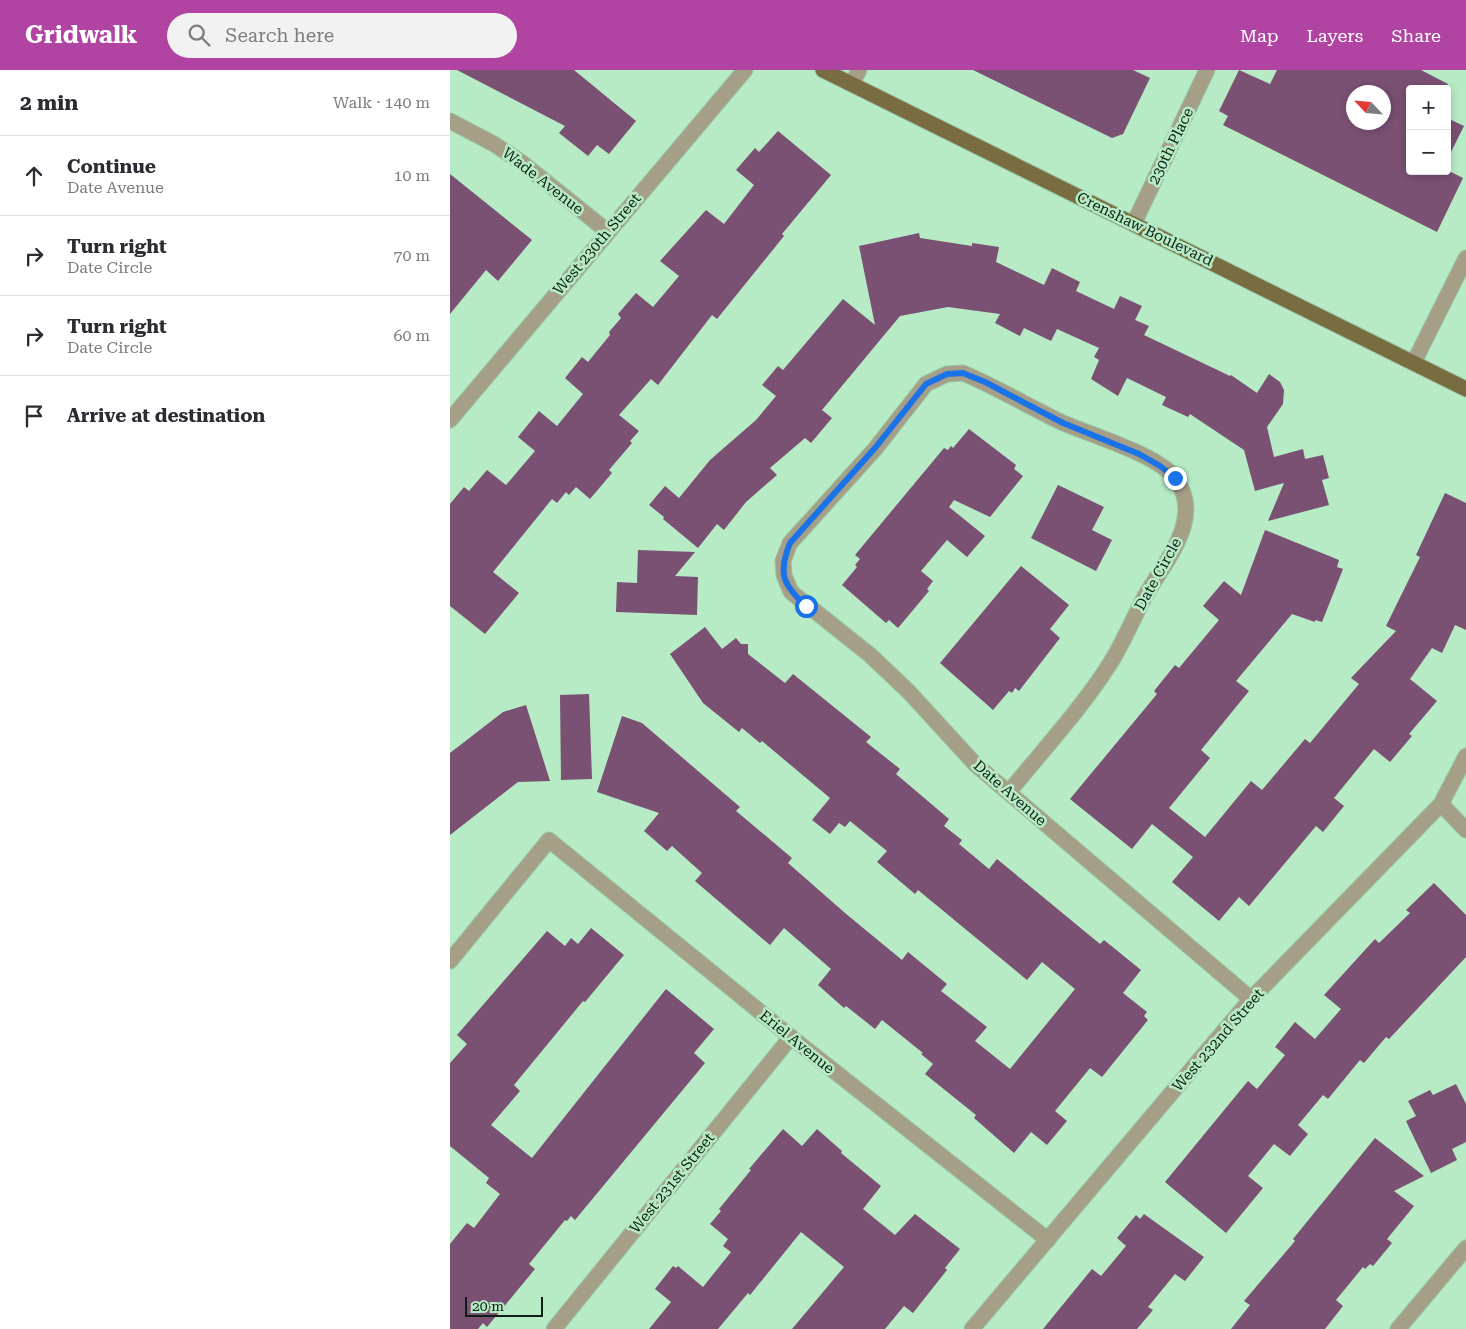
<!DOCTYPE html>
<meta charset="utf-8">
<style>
:root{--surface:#fff;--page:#f2f2f3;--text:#2b2b33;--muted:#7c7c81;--line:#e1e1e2;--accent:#b144a3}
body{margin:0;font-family:"Roboto Serif",serif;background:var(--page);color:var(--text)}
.controls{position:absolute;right:15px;top:15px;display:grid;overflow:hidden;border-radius:5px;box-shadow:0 2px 8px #0003}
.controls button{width:45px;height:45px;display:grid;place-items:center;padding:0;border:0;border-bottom:1px solid var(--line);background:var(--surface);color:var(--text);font:25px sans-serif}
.compass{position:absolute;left:896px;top:15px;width:45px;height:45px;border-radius:50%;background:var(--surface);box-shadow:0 2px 8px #0003;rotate:296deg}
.scale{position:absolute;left:15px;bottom:12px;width:78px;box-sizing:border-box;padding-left:5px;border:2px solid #0b2012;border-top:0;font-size:14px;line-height:18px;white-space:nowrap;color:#0b2012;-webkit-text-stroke:4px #b7ebc5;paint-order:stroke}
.stop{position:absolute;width:15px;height:15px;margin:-11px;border:4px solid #1a73e8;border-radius:50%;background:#fff}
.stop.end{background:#1a73e8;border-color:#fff;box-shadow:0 1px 5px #0008}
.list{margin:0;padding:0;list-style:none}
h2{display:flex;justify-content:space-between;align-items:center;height:65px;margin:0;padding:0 20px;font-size:21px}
h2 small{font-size:16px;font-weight:400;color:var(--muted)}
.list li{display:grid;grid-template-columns:32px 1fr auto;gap:15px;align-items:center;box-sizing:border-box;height:80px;padding:0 20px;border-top:1px solid var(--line)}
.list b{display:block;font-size:19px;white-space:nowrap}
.list p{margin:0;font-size:16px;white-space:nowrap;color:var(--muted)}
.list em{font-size:16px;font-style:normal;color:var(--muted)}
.icon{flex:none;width:28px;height:28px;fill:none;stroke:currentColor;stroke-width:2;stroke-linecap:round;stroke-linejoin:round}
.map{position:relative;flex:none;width:1016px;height:1259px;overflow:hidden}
header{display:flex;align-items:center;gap:30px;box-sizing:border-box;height:70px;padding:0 25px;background:var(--accent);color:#fff}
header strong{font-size:24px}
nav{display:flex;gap:28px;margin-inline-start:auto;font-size:18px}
.search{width:350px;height:45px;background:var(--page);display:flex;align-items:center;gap:12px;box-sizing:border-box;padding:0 18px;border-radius:28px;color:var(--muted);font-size:19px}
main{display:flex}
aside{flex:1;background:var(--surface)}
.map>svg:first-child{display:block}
</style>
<header>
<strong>Gridwalk</strong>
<div class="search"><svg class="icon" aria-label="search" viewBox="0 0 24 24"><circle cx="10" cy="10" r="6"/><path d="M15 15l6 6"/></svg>Search here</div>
<nav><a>Map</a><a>Layers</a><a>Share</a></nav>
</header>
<main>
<aside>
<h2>2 min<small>Walk · 140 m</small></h2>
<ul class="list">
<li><svg class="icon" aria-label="ahead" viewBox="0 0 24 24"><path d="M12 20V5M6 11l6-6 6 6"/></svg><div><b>Continue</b><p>Date Avenue</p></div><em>10 m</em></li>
<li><svg class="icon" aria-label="right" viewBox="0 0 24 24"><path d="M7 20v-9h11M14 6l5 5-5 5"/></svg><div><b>Turn right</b><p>Date Circle</p></div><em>70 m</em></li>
<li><svg class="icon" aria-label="right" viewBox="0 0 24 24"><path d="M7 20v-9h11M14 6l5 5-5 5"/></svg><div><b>Turn right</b><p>Date Circle</p></div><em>60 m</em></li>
<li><svg class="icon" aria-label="arrive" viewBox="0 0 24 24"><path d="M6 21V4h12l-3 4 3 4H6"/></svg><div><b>Arrive at destination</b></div></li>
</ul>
</aside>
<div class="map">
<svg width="1016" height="1259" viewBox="0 0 1016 1259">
<rect width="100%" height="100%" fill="#b7ebc5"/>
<g fill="#7a5073" fill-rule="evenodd">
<path d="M 7,0 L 124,0 L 186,51 L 159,84 L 147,75 L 138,86 L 109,63 L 115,56 Z"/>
<path d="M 523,0 L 683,0 L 700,8 L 673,64 L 662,68 Z"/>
<path d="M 789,0 L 820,14 L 827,0 L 971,0 L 998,14 L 996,19 L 960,19 L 960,101 L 997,100 L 1013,108 L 987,162 L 773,55 L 778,46 L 769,41 ZM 904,22 L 934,22 L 934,52 L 904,52 Z"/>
<path d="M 997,48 L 1014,56 L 997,90 Z"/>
<path d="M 328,61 L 381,105 L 332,164 L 334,166 L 267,249 L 262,245 L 208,315 L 201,309 L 169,345 L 189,361 L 180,371 L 182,373 L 159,400 L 162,403 L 140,429 L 126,417 L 119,425 L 116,422 L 107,433 L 102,429 L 43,502 L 69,523 L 35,564 L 0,536 L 0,434 L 14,417 L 19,421 L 37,400 L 56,415 L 85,381 L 68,367 L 89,341 L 107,356 L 133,324 L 115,308 L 132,287 L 138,292 L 160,265 L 159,262 L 171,248 L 168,244 L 186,223 L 203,237 L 229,206 L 210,191 L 256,140 L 274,154 L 304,115 L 286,100 L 305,78 L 309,82 Z"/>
<path d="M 0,104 L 82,170 L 48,211 L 36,200 L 0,244 Z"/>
<path d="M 469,163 L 470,168 L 522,176 L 522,173 L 549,177 L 546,192 L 594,215 L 602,198 L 630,212 L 626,221 L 664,239 L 670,226 L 692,236 L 685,250 L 699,256 L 694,265 L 780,306 L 781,305 L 807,323 L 819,304 L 830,312 L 834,320 L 833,334 L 817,357 L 824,387 L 853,379 L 855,389 L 873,385 L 879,408 L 872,410 L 879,435 L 818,451 L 834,413 L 805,421 L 794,380 L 740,344 L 738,347 L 712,335 L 716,327 L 677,308 L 668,326 L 641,309 L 649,290 L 644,287 L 649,278 L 607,259 L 601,271 L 574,258 L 570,266 L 545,253 L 550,244 L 498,237 L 450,246 L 372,340 L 382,348 L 361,373 L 355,368 L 320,398 L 327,405 L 296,432 L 274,460 L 267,454 L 248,478 L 213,449 L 214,447 L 199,435 L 215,416 L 229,428 L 260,390 L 306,350 L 326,326 L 312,315 L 328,296 L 333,300 L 393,229 L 425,255 L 409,176 Z"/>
<path d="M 519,359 L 566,395 L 564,399 L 573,406 L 540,447 L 504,430 L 499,437 L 535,466 L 517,487 L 497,470 L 471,501 L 483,511 L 477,519 L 479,521 L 448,558 L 439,550 L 436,553 L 392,515 L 407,497 L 405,495 L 410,489 L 405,485 L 494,378 L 498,380 L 501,376 L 503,378 Z"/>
<path d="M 608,415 L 654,437 L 642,460 L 662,470 L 646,501 L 581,468 Z"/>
<path d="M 995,423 L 1016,433 L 1016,560 L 1005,555 L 992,583 L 982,578 L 960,609 L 987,631 L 959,664 L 962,666 L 940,692 L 924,679 L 884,728 L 894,736 L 873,762 L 866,756 L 799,836 L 789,827 L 769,851 L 722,812 L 743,787 L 702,754 L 682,779 L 620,729 L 707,624 L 704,621 L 725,595 L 729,598 L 769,550 L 753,536 L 774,511 L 791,525 L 815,460 L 889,490 L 887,497 L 893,499 L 872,552 L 865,550 L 865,552 L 842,544 L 786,611 L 799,621 L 751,680 L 760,688 L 719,738 L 755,767 L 801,711 L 812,720 L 855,669 L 860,673 L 909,614 L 901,608 L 946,561 L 936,556 L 970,487 L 966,485 Z"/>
<path d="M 188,480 L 245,482 L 225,506 L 248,507 L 247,545 L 166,542 L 167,512 L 187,513 Z"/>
<path d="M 571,496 L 619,535 L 600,559 L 610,568 L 569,621 L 565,618 L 562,623 L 559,621 L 543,640 L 490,593 Z"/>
<path d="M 255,557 L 272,579 L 286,568 L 291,574 L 298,574 L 298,584 L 335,613 L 343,604 L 421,667 L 416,672 L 450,699 L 446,704 L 499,749 L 494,756 L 512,770 L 509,774 L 539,799 L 547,789 L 650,874 L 654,870 L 691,900 L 673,923 L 697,942 L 694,946 L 698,950 L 652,1007 L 640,998 L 605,1041 L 617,1051 L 597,1075 L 581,1062 L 564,1083 L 524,1048 L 526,1045 L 475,1004 L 483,994 L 471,984 L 473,983 L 432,950 L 425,959 L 396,936 L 394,938 L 368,915 L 381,899 L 334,858 L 320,875 L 245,811 L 252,803 L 222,776 L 217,781 L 194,761 L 209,743 L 147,722 L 172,646 L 192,653 L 290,737 L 286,741 L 342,788 L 338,793 L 395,843 L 452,890 L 458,882 L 497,914 L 491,921 L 537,957 L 525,971 L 560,999 L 625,919 L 592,892 L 577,910 L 468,820 L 465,824 L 427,792 L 437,781 L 400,751 L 395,757 L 389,753 L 380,764 L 362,750 L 380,728 L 312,671 L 310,673 L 292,658 L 289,662 L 253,633 L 220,584 Z"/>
<path d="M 139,624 L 142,709 L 111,710 L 110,625 Z"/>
<path d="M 76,635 L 100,711 L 68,712 L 0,765 L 0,683 L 53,642 Z"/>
<path d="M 984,813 L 1016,845 L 1016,887 L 939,969 L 936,967 L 914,993 L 910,990 L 878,1029 L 873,1025 L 848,1055 L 858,1064 L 840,1086 L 824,1074 L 798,1106 L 813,1118 L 776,1163 L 715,1112 L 798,1011 L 807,1019 L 835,985 L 825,977 L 845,952 L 865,969 L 891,939 L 874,925 L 925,869 L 929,873 L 960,843 L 956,840 Z"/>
<path d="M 141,858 L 174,885 L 135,932 L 133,931 L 64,1015 L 70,1021 L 41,1055 L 82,1088 L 216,919 L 264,959 L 244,983 L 255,993 L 125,1150 L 121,1146 L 117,1151 L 115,1150 L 79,1194 L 85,1199 L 37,1257 L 33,1253 L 28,1259 L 0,1259 L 0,1174 L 17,1153 L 24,1158 L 50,1124 L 36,1113 L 39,1108 L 0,1076 L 0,993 L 17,974 L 7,965 L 97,861 L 115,876 L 121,868 L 128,874 Z"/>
<path d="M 1006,1014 L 1016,1034 L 1016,1072 L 1002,1079 L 1007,1090 L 981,1103 L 956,1051 L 966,1046 L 958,1031 L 980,1020 L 983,1025 Z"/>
<path d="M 333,1059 L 352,1076 L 367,1059 L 392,1081 L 391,1083 L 431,1116 L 413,1139 L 445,1165 L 465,1144 L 510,1179 L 495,1198 L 497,1200 L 463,1243 L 454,1236 L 435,1259 L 342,1259 L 394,1197 L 351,1162 L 300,1225 L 298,1223 L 268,1259 L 199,1259 L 221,1232 L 205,1219 L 223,1196 L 226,1198 L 228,1196 L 253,1217 L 281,1182 L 273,1176 L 278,1169 L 260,1154 L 271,1141 L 269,1139 L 301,1100 L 299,1099 Z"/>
<path d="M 925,1068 L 974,1106 L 944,1121 L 964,1136 L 937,1169 L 942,1173 L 923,1196 L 920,1194 L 915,1199 L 913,1197 L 886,1230 L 893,1236 L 875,1259 L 781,1259 L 800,1235 L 794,1231 L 845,1171 L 843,1169 Z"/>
<path d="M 694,1144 L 754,1187 L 735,1211 L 725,1204 L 698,1237 L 703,1240 L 687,1259 L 593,1259 L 642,1199 L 651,1206 L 676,1176 L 667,1168 L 686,1145 L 690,1149 Z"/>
</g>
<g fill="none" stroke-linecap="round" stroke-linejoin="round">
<defs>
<g id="minor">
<path d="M 402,14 L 409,0"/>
<path d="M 0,51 L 44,74 L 71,92 L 157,161"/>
<path d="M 684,153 L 757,0"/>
<path d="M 964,292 L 1016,188"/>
<path d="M 0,350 L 295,0"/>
<path d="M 559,722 C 593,680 632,638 661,592 C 674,571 683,549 694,528 C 713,494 756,448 725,408 C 707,384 640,365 611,352 C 578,336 546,317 513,303 L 497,304 L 476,314 L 425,379 L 340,473 L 333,491 L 334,505 L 341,522 L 420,585 L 459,622 L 525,694 L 801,929"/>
<path d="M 991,734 L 1016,760"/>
<path d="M 0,891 L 99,770 L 341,967 L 598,1170"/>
<path d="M 104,1259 L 341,967"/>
<path d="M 522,1259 L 801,929 L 991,734 L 1016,686"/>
<path d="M 948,1259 L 1016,1178"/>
</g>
<path id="major" d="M 373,0 L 1016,319"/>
</defs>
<use href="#minor" stroke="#98c6a5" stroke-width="17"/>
<use href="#major" stroke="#98c6a5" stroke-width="17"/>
<use href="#minor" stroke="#a69f88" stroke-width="15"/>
<use href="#major" stroke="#796c40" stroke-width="15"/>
</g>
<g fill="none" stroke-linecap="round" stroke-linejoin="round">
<path stroke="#1a73e8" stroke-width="6" d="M 356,536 C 332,514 328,503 340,473 L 425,378 L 476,314 L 497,304 L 513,303 L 535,312 L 613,353 L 689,384 L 710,396 L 725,408"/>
</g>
<g text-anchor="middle" stroke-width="5" stroke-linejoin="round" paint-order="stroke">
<g font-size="15" fill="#0b2012" stroke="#b7ebc5">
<text transform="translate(721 76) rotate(-64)" y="5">230th Place</text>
<text transform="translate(93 111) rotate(38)" y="5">Wade Avenue</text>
<text transform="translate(695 159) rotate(26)" y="5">Crenshaw Boulevard</text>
<text transform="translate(147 174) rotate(-50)" y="5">West 230th Street</text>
<text transform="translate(708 504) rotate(-61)" y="5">Date Circle</text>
<text transform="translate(560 723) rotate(41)" y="5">Date Avenue</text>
<text transform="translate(768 970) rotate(-49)" y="5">West 232nd Street</text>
<text transform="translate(347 972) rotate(39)" y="5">Eriel Avenue</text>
<text transform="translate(222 1113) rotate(-51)" y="5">West 231st Street</text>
</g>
</g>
</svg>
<div class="controls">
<button>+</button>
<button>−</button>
</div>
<svg class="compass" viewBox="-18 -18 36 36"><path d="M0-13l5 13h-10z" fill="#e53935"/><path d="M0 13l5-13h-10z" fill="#7c7c81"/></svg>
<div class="scale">20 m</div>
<div class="stop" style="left:356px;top:536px"></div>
<div class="stop end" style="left:725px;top:408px"></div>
</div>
</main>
